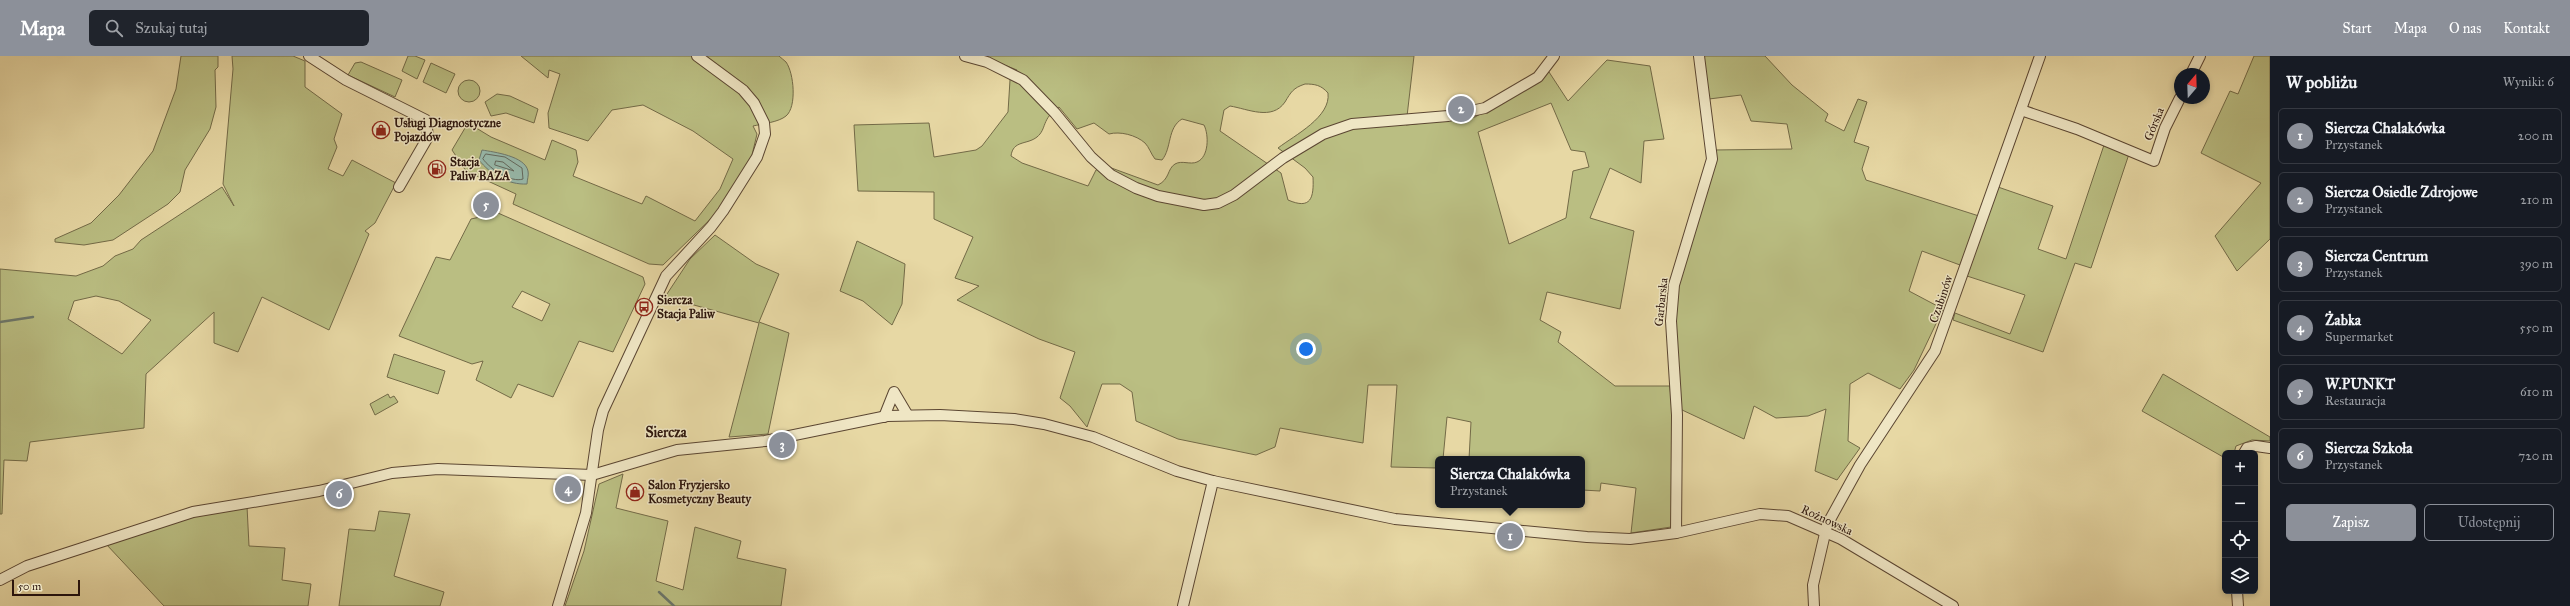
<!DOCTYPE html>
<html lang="pl">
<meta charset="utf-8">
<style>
:root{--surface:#171b24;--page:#20242c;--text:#f1f3f6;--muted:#9ea1a6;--line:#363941;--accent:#8c9099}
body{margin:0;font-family:"IM FELL Great Primer",serif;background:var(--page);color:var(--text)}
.controls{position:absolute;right:12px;bottom:12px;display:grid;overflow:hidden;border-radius:6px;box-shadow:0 2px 6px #0003}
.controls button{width:36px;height:36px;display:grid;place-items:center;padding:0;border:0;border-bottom:1px solid var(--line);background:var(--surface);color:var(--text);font:20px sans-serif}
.compass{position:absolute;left:2174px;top:12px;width:36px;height:36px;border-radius:50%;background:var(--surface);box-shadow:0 2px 6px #0003;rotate:19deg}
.scale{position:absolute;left:12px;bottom:10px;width:68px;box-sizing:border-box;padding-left:4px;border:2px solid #2c150c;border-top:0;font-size:11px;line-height:14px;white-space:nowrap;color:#2c150c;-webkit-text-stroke:3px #efe6c4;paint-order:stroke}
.you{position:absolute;left:1306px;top:293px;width:14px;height:14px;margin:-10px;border:3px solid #fff;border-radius:50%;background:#1a73e8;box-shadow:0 0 0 6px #1a73e833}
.badge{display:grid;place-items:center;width:26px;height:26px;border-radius:50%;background:var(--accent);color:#fff;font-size:13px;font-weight:700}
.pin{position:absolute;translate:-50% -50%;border:2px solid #fff;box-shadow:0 1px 4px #0006}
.popup{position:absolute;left:1435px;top:400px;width:150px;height:52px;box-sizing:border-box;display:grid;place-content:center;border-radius:6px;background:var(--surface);filter:drop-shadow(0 1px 3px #0005);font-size:13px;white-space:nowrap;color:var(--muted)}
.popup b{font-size:15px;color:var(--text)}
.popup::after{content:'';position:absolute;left:50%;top:100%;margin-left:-8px;border:8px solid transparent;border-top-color:var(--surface)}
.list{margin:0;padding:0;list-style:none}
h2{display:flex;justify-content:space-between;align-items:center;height:52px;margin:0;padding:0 16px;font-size:17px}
h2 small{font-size:13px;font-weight:400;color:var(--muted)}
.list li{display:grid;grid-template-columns:26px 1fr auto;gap:12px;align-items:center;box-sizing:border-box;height:56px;margin:0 8px 8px;padding:0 8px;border:1px solid var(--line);border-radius:6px}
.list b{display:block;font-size:15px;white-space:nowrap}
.list p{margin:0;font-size:13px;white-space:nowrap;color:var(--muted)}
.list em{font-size:13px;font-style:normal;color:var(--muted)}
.actions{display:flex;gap:8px;padding:12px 16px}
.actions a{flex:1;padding:9px 0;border:1px solid var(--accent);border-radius:6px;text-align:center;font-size:14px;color:var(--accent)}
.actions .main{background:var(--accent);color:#fff}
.icon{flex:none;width:22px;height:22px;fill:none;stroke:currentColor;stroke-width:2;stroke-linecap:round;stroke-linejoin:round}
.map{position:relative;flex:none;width:2270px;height:550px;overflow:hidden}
header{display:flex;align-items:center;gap:24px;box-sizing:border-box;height:56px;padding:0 20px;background:var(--accent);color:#fff}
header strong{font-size:19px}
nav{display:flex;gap:22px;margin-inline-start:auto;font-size:14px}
.search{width:280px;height:36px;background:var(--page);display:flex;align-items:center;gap:10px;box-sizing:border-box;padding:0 14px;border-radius:6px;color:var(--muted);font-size:15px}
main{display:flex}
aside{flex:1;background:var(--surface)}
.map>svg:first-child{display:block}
</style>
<header>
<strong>Mapa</strong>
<div class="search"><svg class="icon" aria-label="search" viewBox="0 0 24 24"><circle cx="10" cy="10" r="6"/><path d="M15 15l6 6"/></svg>Szukaj tutaj</div>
<nav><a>Start</a><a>Mapa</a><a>O nas</a><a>Kontakt</a></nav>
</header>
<main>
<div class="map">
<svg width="2270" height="550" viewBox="0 0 2270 550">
<rect width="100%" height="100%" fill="#e7d8a4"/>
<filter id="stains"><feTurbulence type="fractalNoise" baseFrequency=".005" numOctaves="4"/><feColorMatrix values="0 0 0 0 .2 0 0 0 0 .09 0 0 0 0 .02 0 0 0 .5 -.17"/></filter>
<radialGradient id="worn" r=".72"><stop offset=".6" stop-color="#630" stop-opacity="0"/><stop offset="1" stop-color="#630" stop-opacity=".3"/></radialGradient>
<g fill="#babe82" stroke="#736a47" fill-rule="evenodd">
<path d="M 181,0 L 218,0 L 218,11 L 215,14 L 216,51 L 210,73 L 185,114 L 180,136 L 168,148 L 113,184 L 84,189 L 55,186 L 55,183 L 91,167 L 119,139 L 153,95 L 176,33 Z"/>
<path d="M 232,0 L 293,0 L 305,5 L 305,31 L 342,58 L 334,83 L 337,91 L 328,113 L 343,120 L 352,104 L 396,127 L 375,167 L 365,175 L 369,178 L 329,274 L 262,241 L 238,296 L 214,287 L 214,256 L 146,318 L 144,372 L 30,386 L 27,405 L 4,404 L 2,458 L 0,458 L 0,213 L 76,220 L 103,210 L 115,200 L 133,193 L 141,184 L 222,131 L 234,150 L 223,128 L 233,13 ZM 96,240 L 119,245 L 151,264 L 122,298 L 68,263 L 74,245 Z"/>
<path d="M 408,0 L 415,0 L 425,4 L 417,23 L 402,15 Z"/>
<path d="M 521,0 L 779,0 C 781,2 784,4 786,6 C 794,17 797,51 786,60 C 779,66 762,68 753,70 L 757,78 L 752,99 L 723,151 L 663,209 L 649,208 L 513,148 L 516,138 L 466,115 L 452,94 L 468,67 L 491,81 L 545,104 L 552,84 L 576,94 L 578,106 L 573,120 L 642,148 L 646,140 L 695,165 L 720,133 L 733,103 L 693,75 L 643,49 L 612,54 L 588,85 L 549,72 L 548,57 L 560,18 L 549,14 L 548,22 Z"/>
<path d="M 981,0 L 1414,0 L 1406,69 L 1475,61 L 1537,26 L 1549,16 L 1568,45 L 1607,4 L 1650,10 L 1664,83 L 1644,85 L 1641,127 L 1610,112 L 1590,162 L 1634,175 L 1620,253 L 1547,236 L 1540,264 L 1561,276 L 1558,286 L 1615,330 L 1670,330 L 1674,381 L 1671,471 L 1631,477 L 1636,432 L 1601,427 L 1600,435 L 1582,434 L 1582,403 L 1469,403 L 1471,366 L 1447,361 L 1443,403 L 1438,403 L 1438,412 L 1391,411 L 1397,329 L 1368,329 L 1363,387 L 1280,372 L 1275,391 L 1256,399 L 1178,383 L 1136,365 L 1132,336 L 1120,328 L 1102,328 L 1087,371 L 1070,350 L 1060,342 L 1075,296 L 1039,283 L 957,244 L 979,230 L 955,222 L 973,181 L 934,163 L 934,136 L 858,135 L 854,69 L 929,67 L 934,101 L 976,94 L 982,90 L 1008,56 L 1010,24 L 1017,14 ZM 1305,28 C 1315,28 1321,29 1328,37 C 1331,61 1295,79 1278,92 L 1305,112 L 1313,121 C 1314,142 1311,154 1288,144 L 1281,117 L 1220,75 L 1224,54 L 1230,50 C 1248,53 1272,65 1285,46 C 1291,36 1293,32 1305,28 ZM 1551,47 L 1571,94 L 1585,96 L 1589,111 L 1573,115 L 1566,162 L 1509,188 L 1478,76 ZM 1059,51 L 1077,73 L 1094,67 L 1109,78 C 1120,75 1136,79 1145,87 C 1149,91 1151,98 1155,103 L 1162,104 C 1172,92 1167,72 1182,63 L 1204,69 C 1209,79 1209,101 1197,106 C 1190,109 1182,104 1175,108 C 1167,113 1170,123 1158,129 L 1106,110 L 1096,114 L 1088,130 L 1022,107 L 1011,100 C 1013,84 1027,89 1037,81 C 1047,73 1041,63 1059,51 Z"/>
<path d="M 1702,0 L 1765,0 L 1792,29 L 1828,58 L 1825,65 L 1844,75 L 1858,43 L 1867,46 L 1854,86 L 1869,91 L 1862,113 L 1866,124 L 1979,160 L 1960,209 L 1922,195 L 1909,235 L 1943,253 L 1914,314 L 1900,333 L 1868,317 L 1850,328 L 1848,385 L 1860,392 L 1837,424 L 1815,415 L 1826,353 L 1808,360 L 1776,362 L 1754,350 L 1744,383 L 1680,353 L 1674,244 L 1714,94 L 1792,93 L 1787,68 L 1751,65 L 1741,39 L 1709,43 Z"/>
<path d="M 2254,0 L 2270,0 L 2270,183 L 2237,215 L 2215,180 L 2261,127 L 2201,97 L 2230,35 L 2238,38 Z"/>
<path d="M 361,6 L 402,24 L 395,41 L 348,19 L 355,7 Z"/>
<path d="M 431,7 L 455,18 L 446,37 L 423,26 Z"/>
<circle cx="469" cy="35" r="11"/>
<path d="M 497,38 L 510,40 L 538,53 L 534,67 L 506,57 L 491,60 L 485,46 Z"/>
<path d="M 2104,89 L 2129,98 L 2091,212 L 2075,207 L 2043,296 L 1953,264 L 1955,257 L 2010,278 L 2025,239 L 1967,220 L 1998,131 L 2053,150 L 2038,193 L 2066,203 Z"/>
<path d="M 498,157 L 643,221 L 645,228 L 613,296 L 579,285 L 553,341 L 518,328 L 511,342 L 476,324 L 483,305 L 472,308 L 399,280 L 436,201 L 450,204 L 471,163 ZM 522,235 L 550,248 L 542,265 L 512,251 Z"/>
<path d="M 715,179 L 756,208 L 779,218 L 759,266 L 789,277 L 768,378 L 729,381 L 759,267 L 665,241 L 690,203 Z"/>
<path d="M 857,185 L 905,208 L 902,248 L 892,269 L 863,245 L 840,235 Z"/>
<path d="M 394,298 L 445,315 L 438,338 L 387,321 Z"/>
<path d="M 2163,318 L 2270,381 L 2270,385 L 2252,384 L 2236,390 L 2234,397 L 2225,397 L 2225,402 L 2142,355 Z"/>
<path d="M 388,338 L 390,342 L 394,340 L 398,346 L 375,359 L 370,348 Z"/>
<path d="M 623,418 L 616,452 L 668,465 L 656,525 L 683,534 L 695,471 L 741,485 L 737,502 L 786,513 L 781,550 L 565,550 L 584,495 L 599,428 Z"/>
<path d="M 247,450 L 249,490 L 285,492 L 282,524 L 311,528 L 308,550 L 164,550 L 106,488 L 166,466 Z"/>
<path d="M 379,455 L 410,458 L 394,520 L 444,536 L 440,550 L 339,550 L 349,473 L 375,475 Z"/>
</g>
<path fill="#97b9ab" stroke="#6c776b" d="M 482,94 C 494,96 525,100 528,115 C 529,119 527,124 527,128 C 508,129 490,118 479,104 Z"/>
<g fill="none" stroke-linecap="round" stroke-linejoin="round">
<g stroke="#62675c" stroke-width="1">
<path d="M 486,98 L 505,101 L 522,112 L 523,123 C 511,127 490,113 483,103 Z"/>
<path d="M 496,105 L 503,106 L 514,115 L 495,109 Z"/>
</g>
<g stroke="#6c776b" stroke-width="2.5">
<path d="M 0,266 L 33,261"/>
<path d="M 659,536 L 674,550"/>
</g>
<defs>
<g id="minor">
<path d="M 309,0 L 346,24 L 426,64 L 428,81 L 399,131"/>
<path d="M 965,0 L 987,6 L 1023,24 L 1055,57 L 1091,101 L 1111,119 L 1136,132 L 1158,140 L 1204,149 L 1218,147 L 1234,139 L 1283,102 L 1323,78 L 1352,68 L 1448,60 L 1485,52 L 1538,21 L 1554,0"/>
<path d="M 2191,18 L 2200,0"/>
<path d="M 2021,54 L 2077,73 L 2154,105 L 2165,72 L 2180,42"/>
<path d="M 884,361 L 894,336 L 907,358"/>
<path d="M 2244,397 L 2247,392 L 2256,390 L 2270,392"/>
<path d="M 1676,477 L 1677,359 L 1671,265 L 1674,229 L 1712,103 L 1699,0"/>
<path d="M 0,524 L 27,510 L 193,456 L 319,435 L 392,417 L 438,413 L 592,419 L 677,394 L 765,385 L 887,360 L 940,359 L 1014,363 L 1044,368 L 1093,381 L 1177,415 L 1213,425 L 1395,463 L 1587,481 L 1630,483 L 1676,477 L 1760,458 L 1788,460 L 1841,483 L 1953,550"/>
<path d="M 2237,535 L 2238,550"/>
<path d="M 558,550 L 586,457 L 598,374 L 603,355 L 666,220 L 711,171 L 723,155 L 757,101 L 765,78 L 764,67 L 754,47 L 743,34 L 697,0"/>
<path d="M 1183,550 L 1213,425"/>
<path d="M 1814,550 L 1813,529 L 1827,469 L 1860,409 L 1935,295 L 2040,0"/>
</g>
</defs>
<use href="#minor" stroke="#5b4632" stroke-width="12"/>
<use href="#minor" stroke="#efe6c4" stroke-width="10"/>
</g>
<defs>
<symbol id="shop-ring" viewBox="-11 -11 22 22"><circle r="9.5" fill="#efe6c4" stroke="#8f2418" stroke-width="1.5"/><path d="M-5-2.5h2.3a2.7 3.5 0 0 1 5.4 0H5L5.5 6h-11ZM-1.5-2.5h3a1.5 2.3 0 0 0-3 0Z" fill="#8f2418"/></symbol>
<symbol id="fuel-ring" viewBox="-11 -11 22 22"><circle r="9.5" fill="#efe6c4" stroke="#8f2418" stroke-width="1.5"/><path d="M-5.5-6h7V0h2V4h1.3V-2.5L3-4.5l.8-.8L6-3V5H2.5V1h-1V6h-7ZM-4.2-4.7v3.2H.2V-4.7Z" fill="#8f2418"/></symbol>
<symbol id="bus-ring" viewBox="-11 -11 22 22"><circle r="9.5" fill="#efe6c4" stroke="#8f2418" stroke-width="1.5"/><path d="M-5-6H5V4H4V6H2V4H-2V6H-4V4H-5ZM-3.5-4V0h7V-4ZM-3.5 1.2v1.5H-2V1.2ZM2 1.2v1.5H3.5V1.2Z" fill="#8f2418"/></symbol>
</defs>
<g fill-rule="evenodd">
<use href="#shop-ring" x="371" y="64" width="20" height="20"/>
<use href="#fuel-ring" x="427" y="103" width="20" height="20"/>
<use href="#bus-ring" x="634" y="241" width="20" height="20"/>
<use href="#shop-ring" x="625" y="426" width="20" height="20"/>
</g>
<g text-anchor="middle" stroke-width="3" stroke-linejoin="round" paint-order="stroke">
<g font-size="12" font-weight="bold" fill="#2c150c" stroke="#efe6c4" text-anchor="start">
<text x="394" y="71">Usługi Diagnostyczne<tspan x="394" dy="14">Pojazdów</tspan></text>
<text x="450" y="110">Stacja<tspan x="450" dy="14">Paliw BAZA</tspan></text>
<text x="657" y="248">Siercza<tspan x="657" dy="14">Stacja Paliw</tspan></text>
<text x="648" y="433">Salon Fryzjersko<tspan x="648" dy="14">Kosmetyczny Beauty</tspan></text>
</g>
<g font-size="12" fill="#2c150c" stroke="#efe6c4">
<text transform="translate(2154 68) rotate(-68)" y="4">Górska</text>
<text transform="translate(1941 243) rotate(-71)" y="4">Czubinów</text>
<text transform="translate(1661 246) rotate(-84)" y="4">Garbarska</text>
<text transform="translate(1827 464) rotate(25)" y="4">Rożnowska</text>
</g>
<g font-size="14" font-weight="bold" fill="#2c150c" stroke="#efe6c4">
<text x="666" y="381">Siercza</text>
</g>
</g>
<rect width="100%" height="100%" filter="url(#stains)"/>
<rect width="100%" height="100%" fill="url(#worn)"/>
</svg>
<div class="controls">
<button>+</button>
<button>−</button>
<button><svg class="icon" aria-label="locate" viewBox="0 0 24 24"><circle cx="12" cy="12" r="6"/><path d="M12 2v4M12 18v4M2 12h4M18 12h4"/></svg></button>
<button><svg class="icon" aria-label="layers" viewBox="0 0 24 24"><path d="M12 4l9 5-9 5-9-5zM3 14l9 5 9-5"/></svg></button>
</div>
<svg class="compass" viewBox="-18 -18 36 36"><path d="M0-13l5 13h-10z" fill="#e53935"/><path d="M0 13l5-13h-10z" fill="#9ea1a6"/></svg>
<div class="scale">50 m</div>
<div class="you"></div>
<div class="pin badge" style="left:1510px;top:480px">1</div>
<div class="popup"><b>Siercza Chalakówka</b>Przystanek</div>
<div class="pin badge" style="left:1461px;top:53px">2</div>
<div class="pin badge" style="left:782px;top:389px">3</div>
<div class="pin badge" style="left:568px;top:433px">4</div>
<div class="pin badge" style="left:486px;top:149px">5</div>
<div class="pin badge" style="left:339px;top:438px">6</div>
</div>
<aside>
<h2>W pobliżu<small>Wyniki: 6</small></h2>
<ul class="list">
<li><span class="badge">1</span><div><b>Siercza Chalakówka</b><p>Przystanek</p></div><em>200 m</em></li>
<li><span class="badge">2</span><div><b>Siercza Osiedle Zdrojowe</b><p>Przystanek</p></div><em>210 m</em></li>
<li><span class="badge">3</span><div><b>Siercza Centrum</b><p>Przystanek</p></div><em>390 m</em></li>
<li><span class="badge">4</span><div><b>Żabka</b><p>Supermarket</p></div><em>550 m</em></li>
<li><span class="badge">5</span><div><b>W.PUNKT</b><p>Restauracja</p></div><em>610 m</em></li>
<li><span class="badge">6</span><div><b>Siercza Szkoła</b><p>Przystanek</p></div><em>720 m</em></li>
</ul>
<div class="actions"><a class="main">Zapisz</a><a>Udostępnij</a></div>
</aside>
</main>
